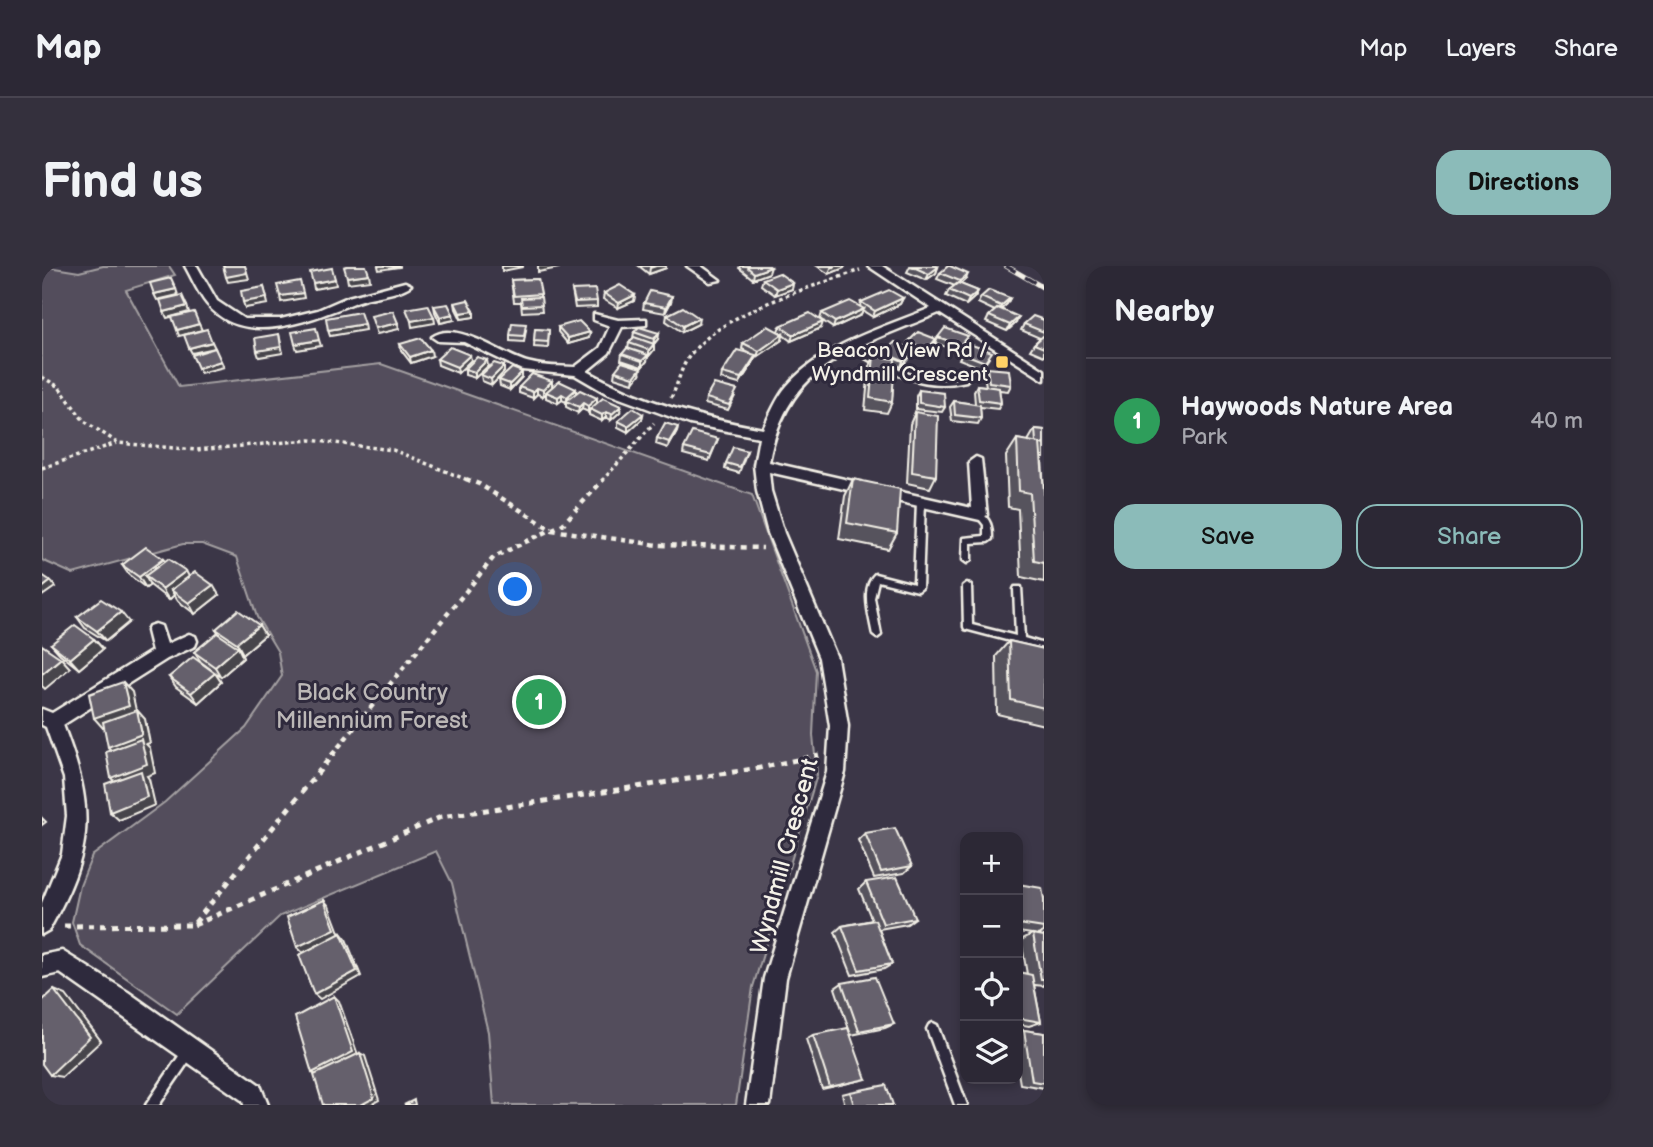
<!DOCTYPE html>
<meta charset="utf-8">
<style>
:root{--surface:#2c2835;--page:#34303d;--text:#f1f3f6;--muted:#a6a6ad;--line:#484450;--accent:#8bbbb9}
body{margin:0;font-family:"Balsamiq Sans",sans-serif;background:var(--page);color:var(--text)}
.controls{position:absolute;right:21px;bottom:21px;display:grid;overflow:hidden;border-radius:14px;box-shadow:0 4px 10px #0003}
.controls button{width:63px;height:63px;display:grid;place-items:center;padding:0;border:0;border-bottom:2px solid var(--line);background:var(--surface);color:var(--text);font:35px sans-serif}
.you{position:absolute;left:474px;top:324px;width:24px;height:24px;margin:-18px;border:5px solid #fff;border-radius:50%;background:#1a73e8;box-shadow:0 0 0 10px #1a73e833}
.badge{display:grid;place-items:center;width:46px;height:46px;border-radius:50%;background:var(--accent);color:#fff;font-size:23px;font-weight:700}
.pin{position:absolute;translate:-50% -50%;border:4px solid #fff;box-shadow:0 2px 7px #0006}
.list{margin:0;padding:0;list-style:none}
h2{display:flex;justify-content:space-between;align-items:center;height:91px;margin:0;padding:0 28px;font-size:30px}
h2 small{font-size:23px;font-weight:400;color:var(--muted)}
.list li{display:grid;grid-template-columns:46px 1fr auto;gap:21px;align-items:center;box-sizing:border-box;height:126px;padding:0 28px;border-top:2px solid var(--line)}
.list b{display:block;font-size:26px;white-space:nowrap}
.list p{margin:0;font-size:23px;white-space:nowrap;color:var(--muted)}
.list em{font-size:23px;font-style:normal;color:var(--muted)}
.actions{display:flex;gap:14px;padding:21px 28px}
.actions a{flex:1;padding:16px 0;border:2px solid var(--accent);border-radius:21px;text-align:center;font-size:24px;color:var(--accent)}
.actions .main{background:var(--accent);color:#111}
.icon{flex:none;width:38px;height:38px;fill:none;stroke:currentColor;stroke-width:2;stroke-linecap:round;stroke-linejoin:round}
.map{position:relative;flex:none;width:1002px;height:839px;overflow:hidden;border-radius:21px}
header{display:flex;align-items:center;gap:42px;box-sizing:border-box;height:98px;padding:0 35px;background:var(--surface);border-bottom:2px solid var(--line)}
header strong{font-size:33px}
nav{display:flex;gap:38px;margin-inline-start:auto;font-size:24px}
.intro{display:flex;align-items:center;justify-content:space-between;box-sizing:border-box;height:168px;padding:0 42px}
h1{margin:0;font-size:49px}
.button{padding:18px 32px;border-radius:21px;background:var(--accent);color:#111;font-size:24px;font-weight:700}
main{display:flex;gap:42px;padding:0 42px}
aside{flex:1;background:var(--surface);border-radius:21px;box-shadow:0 4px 10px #0003}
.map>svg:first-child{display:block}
</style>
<header>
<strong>Map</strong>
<nav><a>Map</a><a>Layers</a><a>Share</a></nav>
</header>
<div class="intro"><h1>Find us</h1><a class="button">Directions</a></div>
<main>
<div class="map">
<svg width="1002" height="839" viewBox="0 0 1002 839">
<rect width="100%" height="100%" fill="#3b3647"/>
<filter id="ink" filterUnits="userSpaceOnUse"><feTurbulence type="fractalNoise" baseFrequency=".0143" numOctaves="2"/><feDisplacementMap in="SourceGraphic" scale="14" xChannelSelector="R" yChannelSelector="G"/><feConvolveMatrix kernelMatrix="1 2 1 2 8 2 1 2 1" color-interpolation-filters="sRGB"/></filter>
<g filter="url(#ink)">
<path fill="#534e5c" stroke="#a4a0a2" stroke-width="2" d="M 0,0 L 37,6 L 61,0 L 127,0 L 133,9 L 84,24 L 137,121 L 339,98 L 710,229 L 774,405 L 771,469 L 775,509 L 711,721 L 694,839 L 452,839 L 446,766 L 410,617 L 394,585 L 238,650 L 135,748 L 38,679 L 30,656 L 38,620 L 50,590 L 123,536 L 204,462 L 240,410 L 236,386 L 215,351 L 195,291 L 160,278 L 141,278 L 31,308 L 0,294 Z"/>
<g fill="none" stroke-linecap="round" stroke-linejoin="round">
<defs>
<g id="lane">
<path d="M 807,78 C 849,97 872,122 922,112 L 925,114 L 924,115 C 878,126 843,104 805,81 L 805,79 Z"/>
<path d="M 879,232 L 883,235 L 880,322 L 876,325 L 836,315 L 832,332 L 839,369 L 835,372 L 831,369 C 828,352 818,321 833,308 L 872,318 L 875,235 Z"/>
<path d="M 938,246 C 949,253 950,261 950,273 L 946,276 L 929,277 L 929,294 L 925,297 L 921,294 L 922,272 L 942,270 L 942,259 L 934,249 Z"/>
<path d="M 925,317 L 929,320 L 930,359 L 974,370 L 972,323 L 973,321 L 979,321 L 982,372 L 1002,378 L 1002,384 L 923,363 L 922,361 L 921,320 Z"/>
<path d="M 891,757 L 895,759 L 925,839 L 913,839 L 885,763 L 887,759 Z"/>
<path d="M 147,779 L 151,781 L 153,785 L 151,789 L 117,839 L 104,839 L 143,781 Z"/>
</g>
<g id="street">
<path d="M 143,0 L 155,0 L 175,35 L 202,53 L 239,53 L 276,44 L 306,31 L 363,16 L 369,19 C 354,30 329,29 312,37 C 269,54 202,83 165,38 C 156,27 150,12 143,0 Z"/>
<path d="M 645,0 L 659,0 L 678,14 L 668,16 Z"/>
<path d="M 826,0 L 840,0 L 1002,104 L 1002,114 L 897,47 C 814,82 745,96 727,196 L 930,242 L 927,196 L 934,191 L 939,193 L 945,249 L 938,254 L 727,206 L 729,225 L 742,267 L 795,392 L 806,460 L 803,506 L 744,712 L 728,839 L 704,839 L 722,712 L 785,506 L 788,460 L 777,392 L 726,267 L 715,225 L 712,199 L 717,171 L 648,158 L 564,127 L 533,109 L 480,104 L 422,76 L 396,75 L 390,71 C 415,52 463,92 489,97 C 503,101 519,100 533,101 L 558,82 L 568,60 L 552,54 L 552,48 L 576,54 L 604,53 L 604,59 L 580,61 L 567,87 L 545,105 C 602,137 656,151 721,163 C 728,149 735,131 745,120 C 781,78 840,62 889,42 Z"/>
<path d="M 113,358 L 119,360 L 125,378 L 147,368 L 153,370 L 155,375 L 153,380 L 125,393 L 21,459 C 54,544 52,584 7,664 L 0,668 L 0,637 L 20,588 L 25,550 L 22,512 L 4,461 L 0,459 L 0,443 L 10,447 L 110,385 L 105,365 L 107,360 Z"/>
<path d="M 20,685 L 86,726 L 218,819 L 226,839 L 202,839 L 201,835 L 18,707 L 0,711 L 0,689 Z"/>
</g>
</defs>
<use href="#lane" stroke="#f4f1e8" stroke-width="5"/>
<use href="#street" stroke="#f4f1e8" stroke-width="5"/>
<g stroke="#f4f1e8" stroke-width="3.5" stroke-dasharray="3.5 3.5" stroke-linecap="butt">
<path d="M 0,111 L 17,121 L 42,155 L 76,177 L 154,184 L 268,174 L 351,184 L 428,215"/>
<path d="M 629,132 C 636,119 638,104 646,92 C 679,45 766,23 818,4"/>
<path d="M 0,202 L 75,177"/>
<path d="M 560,215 L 612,157"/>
</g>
<g stroke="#f4f1e8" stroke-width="4.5" stroke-dasharray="5 5" stroke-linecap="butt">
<path d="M 424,213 L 437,218 L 510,264 L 616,279 L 721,282"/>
<path d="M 290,489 L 452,291 L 521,258 L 562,213"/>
</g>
<g stroke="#f4f1e8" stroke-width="5" stroke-dasharray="6 6" stroke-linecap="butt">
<path d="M 152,659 L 399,551 L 718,502 L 777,489"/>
<path d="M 22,660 L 151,659 L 292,487"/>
</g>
<use href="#lane" fill="#2f2a3d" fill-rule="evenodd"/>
<use href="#street" fill="#2f2a3d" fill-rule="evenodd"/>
<defs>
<path id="rail" d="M 964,0 L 1002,22"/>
</defs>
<use href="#rail" stroke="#f4f1e8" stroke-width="5"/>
<use href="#rail" stroke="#2f2a3d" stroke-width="3.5" stroke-dasharray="11" stroke-linecap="butt"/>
</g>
<g fill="#57535d" stroke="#f4f1e8" stroke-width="2">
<path d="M 597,0 L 624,0 L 624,2 L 607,8 Z"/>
<path d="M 698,0 L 727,0 L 727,7 L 711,13 L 697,2 Z"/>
<path d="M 775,0 L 803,0 L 802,2 L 787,8 Z"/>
<path d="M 868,0 L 896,1 L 894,7 L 884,14 L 865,6 Z"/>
<path d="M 898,7 L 924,13 L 918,18 L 936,25 L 933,31 L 924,39 L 904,30 L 907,24 L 913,20 L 895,13 Z"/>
<path d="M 496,13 L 500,45 L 480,46 L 479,36 L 472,36 L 469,14 Z"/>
<path d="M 721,13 L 751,17 L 750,23 L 733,29 L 719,19 Z"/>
<path d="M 530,24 L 555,35 L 555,41 L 533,42 Z"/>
<path d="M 562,27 L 593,29 L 592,35 L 576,42 L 561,33 Z"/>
<path d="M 630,30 L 629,36 L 623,47 L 601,43 L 602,37 Z"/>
<path d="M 939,31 L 968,32 L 965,38 L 959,43 L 974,57 L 965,65 L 944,56 L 947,50 L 953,45 L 936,37 Z"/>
<path d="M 861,32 L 858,38 L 831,51 L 821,45 L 819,49 L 791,62 L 778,53 L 780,47 L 818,41 L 819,36 Z"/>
<path d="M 413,37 L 432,45 L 432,51 L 419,53 L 414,43 Z"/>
<path d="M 392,40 L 412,54 L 398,57 L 393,46 Z"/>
<path d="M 625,49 L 656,58 L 640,66 L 624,55 Z"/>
<path d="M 1002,54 L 1002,90 L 988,84 L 992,78 L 998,72 L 979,64 L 982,58 Z"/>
<path d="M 738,60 L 779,62 L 749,75 L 741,69 L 740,74 L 715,91 L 713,90 L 712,95 L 697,118 L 679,113 L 680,107 L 708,87 L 700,83 L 701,77 L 736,65 Z"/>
<path d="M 516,61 L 548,66 L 547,72 L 526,78 L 516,66 Z"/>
<path d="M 493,63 L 507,64 L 506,82 L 492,81 Z"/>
<path d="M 484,64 L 482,76 L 468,75 L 468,69 Z"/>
<path d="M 592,66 L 617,67 L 616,73 L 612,78 L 612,84 L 607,90 L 606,90 L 605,95 L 600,101 L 579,94 L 580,88 L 586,83 L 587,77 L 591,72 Z"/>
<path d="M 896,71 L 923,76 L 915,85 L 893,77 Z"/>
<path d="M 894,73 L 892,79 L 882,90 L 871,85 L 869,90 L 859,101 L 852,98 L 850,136 L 845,147 L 823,144 L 827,102 L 832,90 L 841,91 L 842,87 L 864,81 L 866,76 Z"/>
<path d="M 358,78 L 390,90 L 369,97 L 359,84 Z"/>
<path d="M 920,87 L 947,92 L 940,102 L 917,93 Z"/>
<path d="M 395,93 L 429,94 L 416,107 L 396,99 Z"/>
<path d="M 446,100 L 433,112 L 423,109 L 423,103 Z"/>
<path d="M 462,100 L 462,106 L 450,119 L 440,115 L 439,109 Z"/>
<path d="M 945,102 L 969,119 L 966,125 L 957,124 L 959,137 L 956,143 L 938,141 L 939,152 L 936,158 L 910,155 L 908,141 L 912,135 L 933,138 L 932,125 L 935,119 L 944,120 L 942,108 Z"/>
<path d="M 573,105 L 598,108 L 591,117 L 572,111 Z"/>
<path d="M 480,106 L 480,111 L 468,124 L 458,120 L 457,114 Z"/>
<path d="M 477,121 L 510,121 L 534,123 L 534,127 L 578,146 L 569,154 L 564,151 L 560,155 L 547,149 L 547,144 L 546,146 L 540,143 L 536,147 L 524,141 L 524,136 L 520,134 L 516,137 L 504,132 L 504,127 L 501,130 L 495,128 L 491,132 L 477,127 Z"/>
<path d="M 877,124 L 903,141 L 900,146 L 874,143 L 874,130 Z"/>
<path d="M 693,130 L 686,144 L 663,138 L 664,132 Z"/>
<path d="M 873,146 L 894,210 L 888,222 L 865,217 L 868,158 Z"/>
<path d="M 601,148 L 600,153 L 586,166 L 576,161 L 576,155 Z"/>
<path d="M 636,161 L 635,166 L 626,182 L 614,178 L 615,172 Z"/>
<path d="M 993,163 L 1002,164 L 1002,192 L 1000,192 L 1002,226 L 1002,316 L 979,311 L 976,243 L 966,241 L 964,190 L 975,173 L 986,175 Z"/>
<path d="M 676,173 L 667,195 L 641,188 L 642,182 Z"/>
<path d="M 705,185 L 697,207 L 683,203 L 684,197 Z"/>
<path d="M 811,213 L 855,267 L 846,283 L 797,273 L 803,230 Z"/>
<path d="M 121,293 L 123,296 L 177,329 L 153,348 L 136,335 L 132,329 L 127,334 L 108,319 L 104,322 L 87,309 L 80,299 Z"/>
<path d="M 35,351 L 87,356 L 64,375 L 43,362 Z"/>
<path d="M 174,363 L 223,369 L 201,388 L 198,385 L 201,392 L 179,411 L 159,396 L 152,386 L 178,369 Z"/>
<path d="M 52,373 L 61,383 L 37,403 L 18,388 L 9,378 Z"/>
<path d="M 967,375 L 1002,383 L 1002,459 L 955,448 L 954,390 Z"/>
<path d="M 173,407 L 179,416 L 156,437 L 134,421 L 127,411 Z"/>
<path d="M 823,567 L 870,600 L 862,607 L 832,612 L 816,574 Z"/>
<path d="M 824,616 L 873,652 L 865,658 L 837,663 L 850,698 L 842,703 L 810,709 L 793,666 L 800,660 L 830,654 L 817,623 Z"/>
<path d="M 976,618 L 1002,633 L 1002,666 L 996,669 L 1002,670 L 1002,720 L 992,719 L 999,756 L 987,760 L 976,758 L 976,706 L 985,708 L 979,674 L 990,668 L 976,666 Z"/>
<path d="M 800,717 L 852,758 L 843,762 L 809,769 L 793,722 Z"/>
<path d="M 982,764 L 1002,767 L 1002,822 L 978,818 L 976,806 L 976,766 Z"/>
<path d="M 771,769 L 824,813 L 780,823 L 764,773 Z"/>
<path d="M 808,826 L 851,839 L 803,839 L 800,828 Z"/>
</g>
<g fill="#47444c" stroke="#f4f1e8" stroke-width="2">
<path d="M 203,0 L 207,13 L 186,16 L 184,11 Z"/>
<path d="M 336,0 L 358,0 L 358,1 L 337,4 Z"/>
<path d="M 460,0 L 481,0 L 481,1 L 460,5 Z"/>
<path d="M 496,0 L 517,0 L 517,2 L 496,6 Z"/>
<path d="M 614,0 L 624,0 L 624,2 L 607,8 L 608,2 Z"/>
<path d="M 794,0 L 803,0 L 802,2 L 787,8 L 789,2 Z"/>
<path d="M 729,1 L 727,7 L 711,13 L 712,7 Z"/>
<path d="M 896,1 L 894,7 L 884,14 L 887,8 Z"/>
<path d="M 327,8 L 328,14 L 306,17 L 305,11 Z"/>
<path d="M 926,8 L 924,13 L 915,21 L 918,15 Z"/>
<path d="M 293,13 L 294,19 L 272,23 L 271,17 Z"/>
<path d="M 751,17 L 750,23 L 733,29 L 735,23 Z"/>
<path d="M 222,21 L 226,38 L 203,42 L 201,36 Z"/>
<path d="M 134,23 L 136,29 L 115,34 L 112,28 Z"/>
<path d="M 936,25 L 933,31 L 924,39 L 927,33 Z"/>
<path d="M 261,27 L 262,32 L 239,36 L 238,30 Z"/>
<path d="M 593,29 L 592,35 L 576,42 L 577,37 Z"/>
<path d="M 630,30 L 629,36 L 623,47 L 624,41 Z"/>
<path d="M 861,32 L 858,38 L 831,51 L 833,45 Z"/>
<path d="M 968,32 L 965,38 L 956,46 L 959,40 Z"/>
<path d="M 145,40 L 147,46 L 125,52 L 122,46 Z"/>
<path d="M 822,43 L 819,49 L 791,62 L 793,56 Z"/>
<path d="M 432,45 L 432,51 L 419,53 L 418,47 Z"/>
<path d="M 411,48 L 412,54 L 398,57 L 398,51 Z"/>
<path d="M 392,51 L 393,57 L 370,61 L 369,55 Z"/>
<path d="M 977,51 L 974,57 L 965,65 L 968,59 Z"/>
<path d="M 657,52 L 656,58 L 640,66 L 641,60 Z"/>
<path d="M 781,56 L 779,62 L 749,75 L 751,69 Z"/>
<path d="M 356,57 L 357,63 L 335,68 L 333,62 Z"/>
<path d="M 157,58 L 160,64 L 137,70 L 135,64 Z"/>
<path d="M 322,58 L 323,64 L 288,70 L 286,64 Z"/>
<path d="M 548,66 L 547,72 L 526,78 L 526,72 Z"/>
<path d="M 617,67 L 616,73 L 611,79 L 612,73 Z"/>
<path d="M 237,68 L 241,87 L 217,91 L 215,85 Z"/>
<path d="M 741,68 L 740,74 L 715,91 L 717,85 Z"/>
<path d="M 894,73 L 892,79 L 882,90 L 885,84 Z"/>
<path d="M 277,74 L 279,80 L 255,84 L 253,78 Z"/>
<path d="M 170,76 L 173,82 L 150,87 L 147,82 Z"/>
<path d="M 612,78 L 612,84 L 607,90 L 607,84 Z"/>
<path d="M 389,84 L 390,90 L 369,97 L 368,91 Z"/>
<path d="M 872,84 L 869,90 L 859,101 L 861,95 Z"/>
<path d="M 428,89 L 429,94 L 416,107 L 415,101 Z"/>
<path d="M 606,89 L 605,95 L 600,101 L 600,95 Z"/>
<path d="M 714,89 L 712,95 L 697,118 L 699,112 Z"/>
<path d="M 445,94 L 446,100 L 433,112 L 433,106 Z"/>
<path d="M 179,95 L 182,101 L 158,107 L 156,102 Z"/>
<path d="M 462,100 L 462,106 L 450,119 L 449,113 Z"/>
<path d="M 599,102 L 598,108 L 591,117 L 592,111 Z"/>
<path d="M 480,106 L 480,111 L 468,124 L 468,118 Z"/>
<path d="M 510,115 L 510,121 L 501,130 L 501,124 Z"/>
<path d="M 495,122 L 495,128 L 491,132 L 491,126 Z"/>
<path d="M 534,123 L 534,129 L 525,136 L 525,131 Z"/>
<path d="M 520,128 L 520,134 L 516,137 L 516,131 Z"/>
<path d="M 555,132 L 555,138 L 546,146 L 546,140 Z"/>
<path d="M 541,137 L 540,143 L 536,147 L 537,141 Z"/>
<path d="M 579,140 L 578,146 L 569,154 L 570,148 Z"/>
<path d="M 564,146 L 564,151 L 560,155 L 560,149 Z"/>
<path d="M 601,148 L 600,153 L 586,166 L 586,160 Z"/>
<path d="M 636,161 L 635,166 L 626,182 L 627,176 Z"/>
<path d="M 121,293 L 128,304 L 103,310 L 108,319 L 104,322 L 97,311 Z"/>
<path d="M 144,305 L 150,316 L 129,324 L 132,329 L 127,334 L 120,323 Z"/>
<path d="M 9,315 L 13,321 L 0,330 L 0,322 Z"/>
<path d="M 171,319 L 177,329 L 153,348 L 147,337 Z"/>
<path d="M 79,346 L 87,356 L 64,375 L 55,365 Z"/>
<path d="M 217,359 L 223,369 L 201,388 L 195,377 Z"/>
<path d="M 52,373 L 61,383 L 37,403 L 28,393 Z"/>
<path d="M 196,381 L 201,392 L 179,411 L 173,401 Z"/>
<path d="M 19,392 L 28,402 L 3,423 L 0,420 L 0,408 Z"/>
<path d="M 173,407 L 179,416 L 156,437 L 149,427 Z"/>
<path d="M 81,416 L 90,426 L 95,449 L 61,462 L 52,452 Z"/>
<path d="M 95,444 L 103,453 L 108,477 L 104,478 L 108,482 L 113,507 L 105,510 L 107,513 L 113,539 L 77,554 L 68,546 L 78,521 L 69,512 L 75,490 L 66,481 Z"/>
<path d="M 0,552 L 4,556 L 0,559 Z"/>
<path d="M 282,634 L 287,640 L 298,669 L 261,687 L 255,681 Z"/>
<path d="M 299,667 L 304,673 L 319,710 L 278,733 L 272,728 Z"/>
<path d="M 12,724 L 24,729 L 59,775 L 20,811 L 8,809 Z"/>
<path d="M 292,730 L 297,735 L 316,789 L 276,810 L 270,807 Z"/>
<path d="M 318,787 L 323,790 L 337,834 L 328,839 L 319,839 Z"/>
</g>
<g fill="#65616c" stroke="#f4f1e8" stroke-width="2">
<path d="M 181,0 L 203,0 L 205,7 L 184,11 Z"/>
<path d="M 305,0 L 324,0 L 327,8 L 305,11 L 302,1 Z"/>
<path d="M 704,0 L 727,0 L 729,1 L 712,7 Z"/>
<path d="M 869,0 L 895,0 L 896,1 L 887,8 Z"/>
<path d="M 906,0 L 908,0 L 926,8 L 918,15 L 898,7 Z"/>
<path d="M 290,2 L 293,13 L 271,17 L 268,6 Z"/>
<path d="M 737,7 L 751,17 L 735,23 L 721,13 Z"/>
<path d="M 129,12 L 134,23 L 112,28 L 108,17 Z"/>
<path d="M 496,13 L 499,28 L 472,30 L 469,14 Z"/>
<path d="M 258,15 L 261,27 L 238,30 L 235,19 Z"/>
<path d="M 916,17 L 936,25 L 927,33 L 907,24 Z"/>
<path d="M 578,19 L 593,29 L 577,37 L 562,27 Z"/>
<path d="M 222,21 L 225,32 L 201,36 L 199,25 Z"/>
<path d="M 553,23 L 555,35 L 533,36 L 530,24 Z"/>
<path d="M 847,24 L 861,32 L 833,45 L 819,36 Z"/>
<path d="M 947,24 L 968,32 L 959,40 L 939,31 Z"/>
<path d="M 608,25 L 630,30 L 624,41 L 602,37 Z"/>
<path d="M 140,29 L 145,40 L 122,46 L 118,34 Z"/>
<path d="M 499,31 L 500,39 L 480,40 L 479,32 Z"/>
<path d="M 426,34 L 432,45 L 418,47 L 413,37 Z"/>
<path d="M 808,35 L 822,43 L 793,56 L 780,47 Z"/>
<path d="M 406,38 L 411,48 L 398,51 L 392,40 Z"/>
<path d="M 386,39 L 392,51 L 369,55 L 364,43 Z"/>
<path d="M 641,41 L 657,52 L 641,60 L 625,49 Z"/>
<path d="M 956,42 L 977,51 L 968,59 L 947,50 Z"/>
<path d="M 351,45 L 356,57 L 333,62 L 329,50 Z"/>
<path d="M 152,46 L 157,58 L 135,64 L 130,51 Z"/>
<path d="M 318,46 L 322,58 L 286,64 L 284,52 Z"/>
<path d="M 768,47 L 781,56 L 751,69 L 738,60 Z"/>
<path d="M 991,50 L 1002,54 L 1002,66 L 982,58 Z"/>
<path d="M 537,55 L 548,66 L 526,72 L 516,61 Z"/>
<path d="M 470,57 L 484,58 L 482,70 L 468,69 Z"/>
<path d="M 726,60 L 741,68 L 717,85 L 701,77 Z"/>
<path d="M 597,61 L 617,67 L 612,73 L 592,66 Z"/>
<path d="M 274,62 L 277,74 L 253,78 L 250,66 Z"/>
<path d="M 903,62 L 926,70 L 918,79 L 896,71 Z"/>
<path d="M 165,63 L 170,76 L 147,82 L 142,69 Z"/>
<path d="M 493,63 L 507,64 L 506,76 L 492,75 Z"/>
<path d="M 876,66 L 894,73 L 885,84 L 866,76 Z"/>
<path d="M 237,68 L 239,81 L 215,85 L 213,72 Z"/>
<path d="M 1001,70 L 1002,70 L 1002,82 L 992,78 Z"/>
<path d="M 592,71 L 612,78 L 607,84 L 587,77 Z"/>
<path d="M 379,72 L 389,84 L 368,91 L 358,78 Z"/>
<path d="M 853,76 L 872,84 L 861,95 L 842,87 Z"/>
<path d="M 927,78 L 950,86 L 943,96 L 920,87 Z"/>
<path d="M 408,81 L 428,89 L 415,101 L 395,93 Z"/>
<path d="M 173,82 L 179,95 L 156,102 L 150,89 Z"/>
<path d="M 585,82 L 606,89 L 600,95 L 580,88 Z"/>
<path d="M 695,84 L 714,89 L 699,112 L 680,107 Z"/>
<path d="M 832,90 L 853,93 L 850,136 L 828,132 Z"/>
<path d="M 435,91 L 445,94 L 433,106 L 423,103 Z"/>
<path d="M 580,96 L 599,102 L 592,111 L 573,105 Z"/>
<path d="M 452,97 L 462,100 L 449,113 L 439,109 Z"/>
<path d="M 470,102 L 480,106 L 468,118 L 457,114 Z"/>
<path d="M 945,102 L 967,104 L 969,119 L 947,116 Z"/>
<path d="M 490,108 L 510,115 L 501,124 L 495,122 L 491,126 L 477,121 Z"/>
<path d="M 517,115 L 534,123 L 525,131 L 520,128 L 516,131 L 504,126 Z"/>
<path d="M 672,118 L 695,124 L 687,139 L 664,132 Z"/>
<path d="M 935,119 L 957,122 L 959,137 L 937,134 Z"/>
<path d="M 538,124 L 555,132 L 546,140 L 541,137 L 537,141 L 524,135 Z"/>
<path d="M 877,124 L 902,127 L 903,141 L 877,137 Z"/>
<path d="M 561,132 L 579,140 L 570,148 L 564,146 L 560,149 L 548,143 Z"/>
<path d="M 912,135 L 938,139 L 939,152 L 913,149 Z"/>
<path d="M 591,142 L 601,148 L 586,160 L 576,155 Z"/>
<path d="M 873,146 L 896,150 L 894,210 L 870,206 Z"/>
<path d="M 623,157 L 636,161 L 627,176 L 615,172 Z"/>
<path d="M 993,163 L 1002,164 L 1002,179 L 994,176 Z"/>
<path d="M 650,166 L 676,173 L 669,189 L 642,182 Z"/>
<path d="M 975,173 L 998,177 L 1002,226 L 1002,297 L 992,295 L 988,227 L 977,225 Z"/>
<path d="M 691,181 L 705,185 L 698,201 L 684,197 Z"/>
<path d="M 811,213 L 858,223 L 855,267 L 805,257 Z"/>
<path d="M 104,281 L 121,293 L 97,311 L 80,299 Z"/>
<path d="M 126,293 L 144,305 L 120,323 L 103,310 Z"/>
<path d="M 153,306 L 171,319 L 147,337 L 129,324 Z"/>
<path d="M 0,309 L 9,315 L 0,322 Z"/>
<path d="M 59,333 L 79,346 L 55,365 L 35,351 Z"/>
<path d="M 196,344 L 217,359 L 195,377 L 174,363 Z"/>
<path d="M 33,359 L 52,373 L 28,393 L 9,378 Z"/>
<path d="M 175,367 L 196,381 L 173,401 L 152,386 Z"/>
<path d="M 967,375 L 1002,383 L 1002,442 L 969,434 Z"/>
<path d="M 0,379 L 19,392 L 0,408 Z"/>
<path d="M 151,391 L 173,407 L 149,427 L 127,411 Z"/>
<path d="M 81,416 L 87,440 L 52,452 L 47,428 Z"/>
<path d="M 95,444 L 100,468 L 66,481 L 61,456 Z"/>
<path d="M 99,473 L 105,498 L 69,512 L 64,486 Z"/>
<path d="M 99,505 L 105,531 L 68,546 L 63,518 Z"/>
<path d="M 853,562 L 870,600 L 839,606 L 823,567 Z"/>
<path d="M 855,611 L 873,652 L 841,658 L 824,616 Z"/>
<path d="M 976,618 L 1000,622 L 1002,633 L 1002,662 L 976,658 Z"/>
<path d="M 282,634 L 293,663 L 255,681 L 245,651 Z"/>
<path d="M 833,654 L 850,698 L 817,704 L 800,660 Z"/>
<path d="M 299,667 L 315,705 L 272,728 L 257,689 Z"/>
<path d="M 991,668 L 1002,670 L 1002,713 L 999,713 Z"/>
<path d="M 976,706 L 990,709 L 999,756 L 976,752 Z"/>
<path d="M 833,711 L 852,758 L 817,765 L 800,717 Z"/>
<path d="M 12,724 L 48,771 L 8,809 L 0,798 L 0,735 Z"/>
<path d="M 292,730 L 311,786 L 270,807 L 253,751 Z"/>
<path d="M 806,762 L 824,813 L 788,821 L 771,769 Z"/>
<path d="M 982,764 L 1002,767 L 1002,817 L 990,815 Z"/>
<path d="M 318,787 L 332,832 L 319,839 L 281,839 L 272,809 Z"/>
<path d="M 844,819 L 851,839 L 812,839 L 808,826 Z"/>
<path d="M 372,834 L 373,839 L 362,839 Z"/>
</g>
</g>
<rect fill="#ffd166" stroke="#2f2a3d" stroke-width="2.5" x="953" y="89" width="14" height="14" rx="3.5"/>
<g text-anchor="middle" stroke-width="6" stroke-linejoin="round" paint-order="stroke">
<g font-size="21" fill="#f4f1e8" stroke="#2f2a3d" text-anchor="end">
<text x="946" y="91">Beacon View Rd /<tspan x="946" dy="24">Wyndmill Crescent</tspan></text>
</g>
<g font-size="24" fill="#bcb8b7" stroke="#2f2a3d">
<text x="330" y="434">Black Country<tspan x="330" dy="28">Millennium Forest</tspan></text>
</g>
<g font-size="24" fill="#f4f1e8" stroke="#2f2a3d">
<text transform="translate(742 590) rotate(-75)" y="8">Wyndmill Crescent</text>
</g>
</g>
</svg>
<div class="controls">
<button>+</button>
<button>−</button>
<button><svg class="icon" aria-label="locate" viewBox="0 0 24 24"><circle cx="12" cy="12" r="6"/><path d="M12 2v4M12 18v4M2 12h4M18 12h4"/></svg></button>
<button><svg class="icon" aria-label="layers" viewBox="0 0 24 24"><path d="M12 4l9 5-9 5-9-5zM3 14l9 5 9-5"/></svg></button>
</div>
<div class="you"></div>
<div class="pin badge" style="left:497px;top:436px;background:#2e9e5b">1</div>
</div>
<aside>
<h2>Nearby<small></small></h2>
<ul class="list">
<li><span class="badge" style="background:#2e9e5b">1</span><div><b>Haywoods Nature Area</b><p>Park</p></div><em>40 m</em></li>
</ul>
<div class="actions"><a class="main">Save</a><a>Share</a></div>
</aside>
</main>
